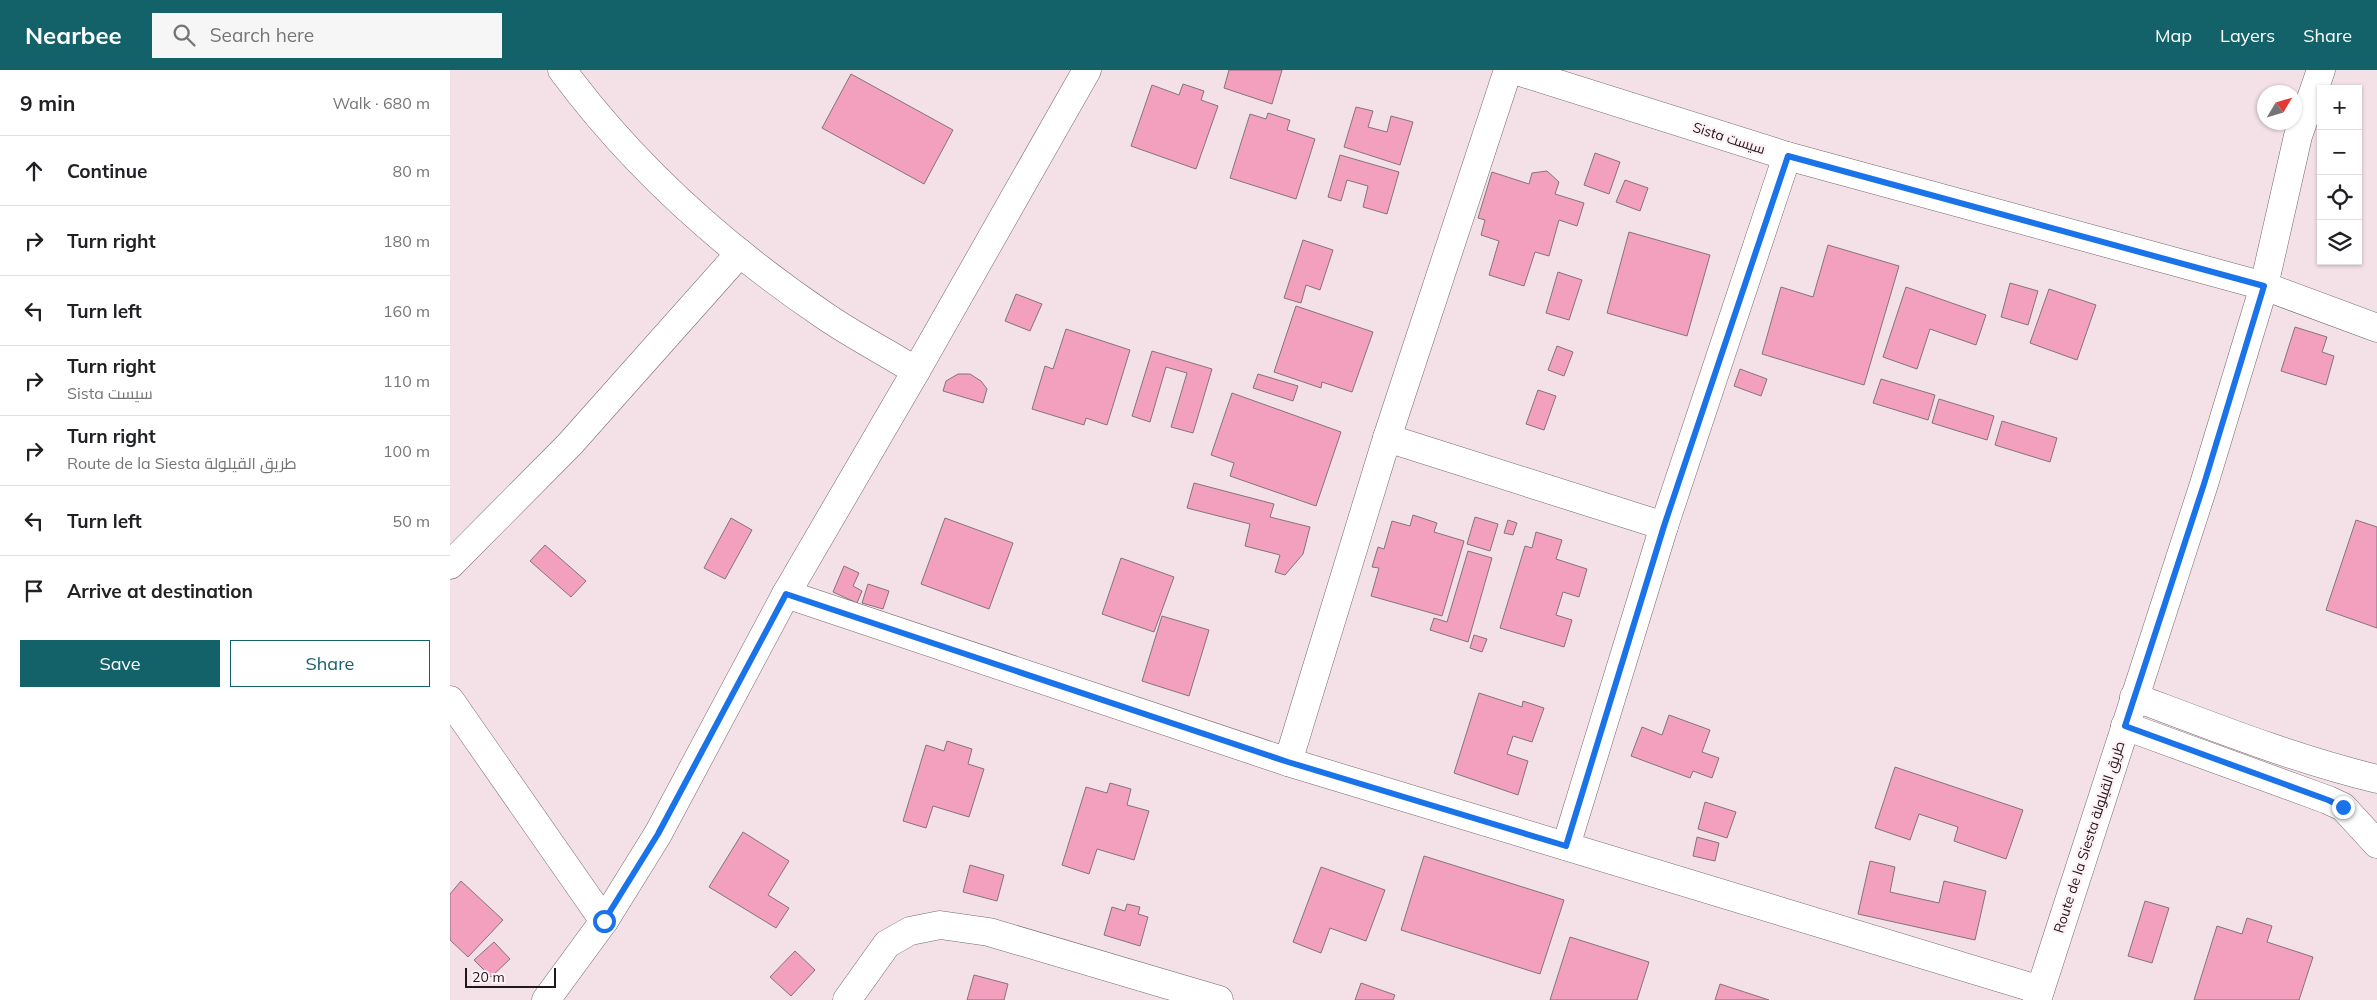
<!DOCTYPE html>
<meta charset="utf-8">
<style>
:root{--surface:#fff;--page:#f6f6f6;--text:#202124;--muted:#757577;--line:#e0e0e0;--accent:#13626a}
body{margin:0;font-family:Mulish,Cairo,sans-serif;background:var(--page);color:var(--text)}
.controls{position:absolute;right:15px;top:15px;display:grid;overflow:hidden;border-radius:0px;box-shadow:0 1px 4px #0004}
.controls button{width:45px;height:45px;display:grid;place-items:center;padding:0;border:0;border-bottom:1px solid var(--line);background:var(--surface);color:var(--text);font:25px sans-serif}
.compass{position:absolute;left:1807px;top:15px;width:45px;height:45px;border-radius:50%;background:var(--surface);box-shadow:0 1px 4px #0004;rotate:52deg}
.scale{position:absolute;left:15px;bottom:12px;width:91px;box-sizing:border-box;padding-left:5px;border:2px solid #1e181a;border-top:0;font-size:14px;line-height:18px;white-space:nowrap;color:#1e181a;-webkit-text-stroke:4px #fef0f4;paint-order:stroke}
.stop{position:absolute;width:15px;height:15px;margin:-11px;border:4px solid #1a73e8;border-radius:50%;background:#fff}
.stop.end{background:#1a73e8;border-color:#fff;box-shadow:0 1px 5px #0008}
.list{margin:0;padding:0;list-style:none}
h2{display:flex;justify-content:space-between;align-items:center;height:65px;margin:0;padding:0 20px;font-size:21px}
h2 small{font-size:16px;font-weight:400;color:var(--muted)}
.list li{display:grid;grid-template-columns:32px 1fr auto;gap:15px;align-items:center;box-sizing:border-box;height:70px;padding:0 20px;border-top:1px solid var(--line)}
.list b{display:block;font-size:19px;white-space:nowrap}
.list p{margin:0;font-size:16px;white-space:nowrap;color:var(--muted)}
.list em{font-size:16px;font-style:normal;color:var(--muted)}
.actions{display:flex;gap:10px;padding:15px 20px}
.actions a{flex:1;padding:11px 0;border:1px solid var(--accent);border-radius:0px;text-align:center;font-size:18px;color:var(--accent)}
.actions .main{background:var(--accent);color:#fff}
.icon{flex:none;width:28px;height:28px;fill:none;stroke:currentColor;stroke-width:2;stroke-linecap:round;stroke-linejoin:round}
.map{position:relative;flex:none;width:1927px;height:930px;overflow:hidden}
header{display:flex;align-items:center;gap:30px;box-sizing:border-box;height:70px;padding:0 25px;background:var(--accent);color:#fff}
header strong{font-size:24px}
nav{display:flex;gap:28px;margin-inline-start:auto;font-size:18px}
.search{width:350px;height:45px;background:var(--page);display:flex;align-items:center;gap:12px;box-sizing:border-box;padding:0 18px;border-radius:0px;color:var(--muted);font-size:19px}
main{display:flex}
aside{flex:1;background:var(--surface)}
.map>svg:first-child{display:block}
</style>
<header>
<strong>Nearbee</strong>
<div class="search"><svg class="icon" aria-label="search" viewBox="0 0 24 24"><circle cx="10" cy="10" r="6"/><path d="M15 15l6 6"/></svg>Search here</div>
<nav><a>Map</a><a>Layers</a><a>Share</a></nav>
</header>
<main>
<aside>
<h2>9 min<small>Walk · 680 m</small></h2>
<ul class="list">
<li><svg class="icon" aria-label="ahead" viewBox="0 0 24 24"><path d="M12 20V5M6 11l6-6 6 6"/></svg><div><b>Continue</b></div><em>80 m</em></li>
<li><svg class="icon" aria-label="right" viewBox="0 0 24 24"><path d="M7 20v-9h11M14 6l5 5-5 5"/></svg><div><b>Turn right</b></div><em>180 m</em></li>
<li><svg class="icon" aria-label="left" viewBox="0 0 24 24"><path d="M17 20v-9H6M10 6l-5 5 5 5"/></svg><div><b>Turn left</b></div><em>160 m</em></li>
<li><svg class="icon" aria-label="right" viewBox="0 0 24 24"><path d="M7 20v-9h11M14 6l5 5-5 5"/></svg><div><b>Turn right</b><p>Sista سيست</p></div><em>110 m</em></li>
<li><svg class="icon" aria-label="right" viewBox="0 0 24 24"><path d="M7 20v-9h11M14 6l5 5-5 5"/></svg><div><b>Turn right</b><p>Route de la Siesta طريق القيلولة</p></div><em>100 m</em></li>
<li><svg class="icon" aria-label="left" viewBox="0 0 24 24"><path d="M17 20v-9H6M10 6l-5 5 5 5"/></svg><div><b>Turn left</b></div><em>50 m</em></li>
<li><svg class="icon" aria-label="arrive" viewBox="0 0 24 24"><path d="M6 21V4h12l-3 4 3 4H6"/></svg><div><b>Arrive at destination</b></div></li>
</ul>
<div class="actions"><a class="main">Save</a><a>Share</a></div>
</aside>
<div class="map">
<svg width="1927" height="930" viewBox="0 0 1927 930">
<rect width="100%" height="100%" fill="#f3e1e7"/>
<g fill="#f39fbe" stroke="#847479">
<path d="M 779,0 L 832,0 L 822,34 L 774,18 Z"/>
<path d="M 401,4 L 503,60 L 474,114 L 372,58 Z"/>
<path d="M 733,14 L 754,21 L 751,30 L 768,36 L 746,99 L 681,76 L 702,15 L 729,25 Z"/>
<path d="M 906,37 L 923,41 L 918,57 L 937,62 L 941,46 L 963,52 L 950,95 L 894,77 Z"/>
<path d="M 818,43 L 840,50 L 837,60 L 865,69 L 846,129 L 780,108 L 800,44 L 816,49 Z"/>
<path d="M 1145,83 L 1170,92 L 1159,124 L 1134,115 Z"/>
<path d="M 890,85 L 949,102 L 937,144 L 913,137 L 918,116 L 897,110 L 891,131 L 878,127 Z"/>
<path d="M 1097,101 L 1109,112 L 1105,124 L 1134,133 L 1127,156 L 1109,150 L 1099,186 L 1085,182 L 1074,216 L 1039,205 L 1049,171 L 1031,165 L 1035,150 L 1028,148 L 1042,102 L 1079,114 L 1082,103 Z"/>
<path d="M 1175,110 L 1198,118 L 1190,141 L 1166,132 Z"/>
<path d="M 1179,162 L 1260,185 L 1237,266 L 1157,243 Z"/>
<path d="M 853,170 L 883,180 L 870,220 L 856,215 L 851,233 L 834,228 Z"/>
<path d="M 1378,175 L 1449,196 L 1414,315 L 1312,284 L 1331,217 L 1363,227 Z"/>
<path d="M 1108,202 L 1132,210 L 1119,250 L 1096,243 Z"/>
<path d="M 1560,213 L 1588,221 L 1578,255 L 1551,247 Z"/>
<path d="M 1456,217 L 1536,245 L 1526,275 L 1480,259 L 1467,299 L 1433,287 Z"/>
<path d="M 1599,219 L 1646,235 L 1627,290 L 1580,273 Z"/>
<path d="M 566,224 L 592,234 L 580,261 L 555,251 Z"/>
<path d="M 846,236 L 923,262 L 902,322 L 872,312 L 871,318 L 824,302 Z"/>
<path d="M 1845,257 L 1877,267 L 1872,282 L 1884,286 L 1876,315 L 1831,301 Z"/>
<path d="M 616,259 L 680,280 L 657,355 L 636,348 L 634,355 L 582,339 L 595,296 L 603,299 Z"/>
<path d="M 1107,276 L 1123,282 L 1114,306 L 1098,300 Z"/>
<path d="M 702,281 L 762,299 L 743,363 L 721,357 L 737,303 L 716,297 L 700,352 L 682,346 Z"/>
<path d="M 1290,299 L 1317,309 L 1311,326 L 1284,316 Z"/>
<path d="M 508,304 L 520,304 L 531,311 L 537,319 L 533,333 L 493,321 L 496,311 Z"/>
<path d="M 808,304 L 848,316 L 843,331 L 803,318 Z"/>
<path d="M 1431,309 L 1485,325 L 1478,350 L 1423,333 Z"/>
<path d="M 1088,320 L 1106,326 L 1094,360 L 1076,354 Z"/>
<path d="M 782,323 L 891,362 L 866,436 L 780,406 L 784,393 L 761,385 Z"/>
<path d="M 1489,329 L 1544,346 L 1537,370 L 1482,353 Z"/>
<path d="M 1552,351 L 1607,368 L 1600,392 L 1545,375 Z"/>
<path d="M 744,413 L 824,434 L 820,447 L 860,457 L 853,484 L 835,505 L 825,502 L 830,485 L 795,476 L 800,454 L 737,438 Z"/>
<path d="M 963,445 L 987,453 L 984,462 L 1014,471 L 992,546 L 921,526 L 929,498 L 922,497 L 928,477 L 934,479 L 942,451 L 960,456 Z"/>
<path d="M 1025,447 L 1048,454 L 1040,481 L 1017,474 Z"/>
<path d="M 281,448 L 302,460 L 275,509 L 254,498 Z"/>
<path d="M 495,448 L 563,473 L 539,539 L 471,514 Z"/>
<path d="M 1058,450 L 1067,453 L 1063,465 L 1054,463 Z"/>
<path d="M 1906,450 L 1927,457 L 1927,558 L 1876,540 Z"/>
<path d="M 1086,462 L 1112,470 L 1106,489 L 1137,499 L 1129,527 L 1113,522 L 1106,545 L 1122,550 L 1114,577 L 1050,558 L 1075,476 L 1082,478 Z"/>
<path d="M 95,475 L 136,511 L 121,527 L 80,491 Z"/>
<path d="M 1018,481 L 1042,488 L 1018,572 L 980,560 L 984,548 L 997,552 Z"/>
<path d="M 671,488 L 724,507 L 704,562 L 652,544 Z"/>
<path d="M 394,496 L 409,503 L 403,516 L 412,521 L 407,533 L 383,522 Z"/>
<path d="M 418,514 L 439,521 L 433,539 L 412,533 Z"/>
<path d="M 712,546 L 759,560 L 739,626 L 692,611 Z"/>
<path d="M 1024,565 L 1037,569 L 1032,582 L 1020,578 Z"/>
<path d="M 1029,623 L 1072,637 L 1073,631 L 1094,638 L 1082,672 L 1063,666 L 1057,684 L 1078,691 L 1068,725 L 1004,703 Z"/>
<path d="M 1219,645 L 1260,660 L 1252,682 L 1269,688 L 1262,708 L 1243,701 L 1240,708 L 1181,686 L 1192,657 L 1212,665 Z"/>
<path d="M 497,671 L 522,679 L 518,694 L 534,699 L 519,747 L 483,736 L 476,758 L 453,751 L 476,675 L 494,681 Z"/>
<path d="M 1445,697 L 1573,740 L 1556,789 L 1504,771 L 1508,757 L 1469,744 L 1460,770 L 1425,758 Z"/>
<path d="M 660,713 L 681,719 L 677,735 L 699,741 L 684,790 L 647,779 L 639,804 L 612,795 L 636,717 L 657,723 Z"/>
<path d="M 1255,732 L 1286,742 L 1277,768 L 1248,759 Z"/>
<path d="M 293,762 L 339,791 L 318,825 L 339,838 L 326,858 L 259,817 Z"/>
<path d="M 1247,767 L 1269,773 L 1265,791 L 1243,786 Z"/>
<path d="M 974,786 L 1114,830 L 1090,904 L 951,860 Z"/>
<path d="M 1420,791 L 1445,797 L 1440,822 L 1489,833 L 1494,811 L 1536,821 L 1525,870 L 1408,844 Z"/>
<path d="M 520,795 L 554,805 L 547,831 L 513,822 Z"/>
<path d="M 871,797 L 935,820 L 916,871 L 880,858 L 871,883 L 843,872 Z"/>
<path d="M 11,811 L 53,850 L 18,887 L 0,870 L 0,824 Z"/>
<path d="M 1695,831 L 1719,838 L 1702,893 L 1678,886 Z"/>
<path d="M 677,834 L 690,837 L 688,844 L 698,847 L 690,876 L 654,865 L 662,837 L 675,841 Z"/>
<path d="M 1797,848 L 1822,856 L 1817,872 L 1863,887 L 1849,930 L 1744,930 L 1767,856 L 1792,864 Z"/>
<path d="M 1120,867 L 1199,892 L 1187,930 L 1100,930 Z"/>
<path d="M 44,872 L 60,889 L 41,907 L 24,890 Z"/>
<path d="M 345,881 L 365,900 L 341,926 L 320,907 Z"/>
<path d="M 524,905 L 558,914 L 554,930 L 517,930 Z"/>
<path d="M 911,913 L 945,925 L 943,930 L 905,930 Z"/>
<path d="M 1270,914 L 1319,930 L 1265,930 Z"/>
</g>
<g fill="none" stroke-linecap="round" stroke-linejoin="round">
<defs>
<g id="street">
<path d="M 112,0 C 183,96 276,179 375,246 C 404,266 436,282 466,301"/>
<path d="M 1064,0 L 1337,86 L 1814,216 L 1927,258"/>
<path d="M 937,368 L 1214,456"/>
<path d="M 0,495 L 120,374 L 290,183"/>
<path d="M 1684,627 C 1764,657 1844,689 1927,709"/>
<path d="M 0,630 L 154,851"/>
<path d="M 1675,656 L 1878,730 L 1893,737 L 1927,774"/>
<path d="M 838,692 L 937,368 L 1058,0"/>
<path d="M 1116,776 L 1214,456 L 1337,86"/>
<path d="M 397,930 L 437,874 L 460,861 L 490,855 L 539,862 L 769,930"/>
</g>
<g id="secondary">
<path d="M 336,524 L 838,692 L 1590,920"/>
<path d="M 96,930 L 154,851 L 208,764 L 336,524 L 466,301 L 637,0"/>
<path d="M 1587,930 L 1754,414 L 1814,216 L 1848,66 L 1871,0"/>
</g>
</defs>
<use href="#street" stroke="#77686d" stroke-width="29"/>
<use href="#secondary" stroke="#77686d" stroke-width="29"/>
<use href="#street" stroke="#fff" stroke-width="28"/>
<use href="#secondary" stroke="#fff" stroke-width="28"/>
</g>
<g fill="none" stroke-linecap="round" stroke-linejoin="round">
<path stroke="#1a73e8" stroke-width="6" d="M 154,851 L 208,764 L 336,524 L 838,692 L 1116,776 L 1214,456 L 1338,86 L 1814,216 L 1754,414 L 1675,656 L 1878,730 L 1893,737"/>
</g>
<g text-anchor="middle" stroke-width="4.5" stroke-linejoin="round" paint-order="stroke">
<g font-size="14" fill="#1e181a" stroke="#fef0f4">
<text transform="translate(1279 68) rotate(18)" y="5">Sista سيست</text>
<text transform="translate(1639 767) rotate(-72)" y="5">Route de la Siesta طريق القيلولة</text>
</g>
</g>
</svg>
<div class="controls">
<button>+</button>
<button>−</button>
<button><svg class="icon" aria-label="locate" viewBox="0 0 24 24"><circle cx="12" cy="12" r="6"/><path d="M12 2v4M12 18v4M2 12h4M18 12h4"/></svg></button>
<button><svg class="icon" aria-label="layers" viewBox="0 0 24 24"><path d="M12 4l9 5-9 5-9-5zM3 14l9 5 9-5"/></svg></button>
</div>
<svg class="compass" viewBox="-18 -18 36 36"><path d="M0-13l5 13h-10z" fill="#e53935"/><path d="M0 13l5-13h-10z" fill="#757577"/></svg>
<div class="scale">20 m</div>
<div class="stop" style="left:154px;top:851px"></div>
<div class="stop end" style="left:1893px;top:737px"></div>
</div>
</main>
